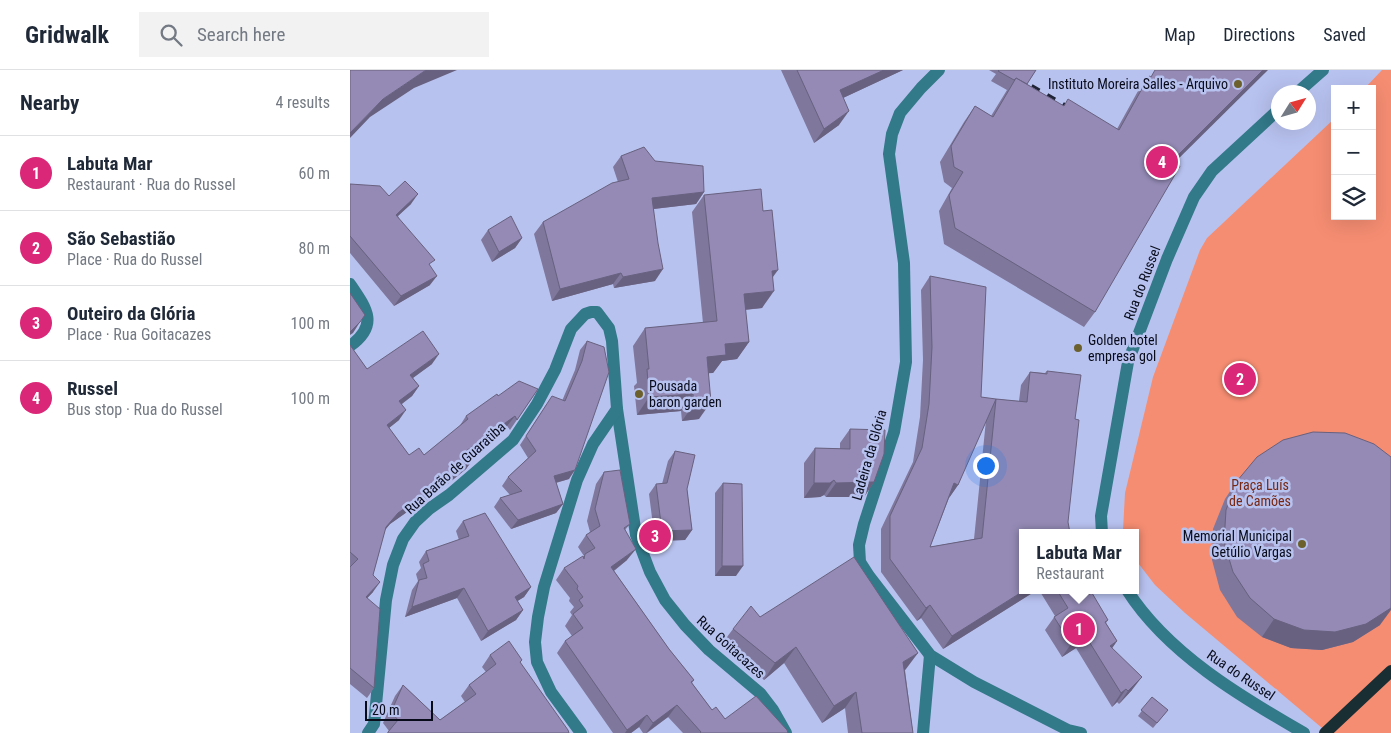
<!DOCTYPE html>
<meta charset="utf-8">
<style>
:root{--surface:#fff;--page:#f2f2f3;--text:#1f2937;--muted:#747a83;--line:#e0e1e3;--accent:#db2777}
body{margin:0;font-family:"Roboto Condensed",sans-serif;background:var(--page);color:var(--text)}
.controls{position:absolute;right:15px;top:15px;display:grid;overflow:hidden;border-radius:0px;box-shadow:0 5px 20px #0002}
.controls button{width:45px;height:45px;display:grid;place-items:center;padding:0;border:0;border-bottom:1px solid var(--line);background:var(--surface);color:var(--text);font:25px sans-serif}
.compass{position:absolute;left:921px;top:15px;width:45px;height:45px;border-radius:50%;background:var(--surface);box-shadow:0 5px 20px #0002;rotate:53deg}
.scale{position:absolute;left:15px;bottom:12px;width:68px;box-sizing:border-box;padding-left:5px;border:2px solid #080b1a;border-top:0;font-size:14px;line-height:18px;white-space:nowrap;color:#080b1a;-webkit-text-stroke:4px #b8c2ef;paint-order:stroke}
.you{position:absolute;left:635px;top:395px;width:18px;height:18px;margin:-12px;border:4px solid #fff;border-radius:50%;background:#1a73e8;box-shadow:0 0 0 8px #1a73e833}
.badge{display:grid;place-items:center;width:32px;height:32px;border-radius:50%;background:var(--accent);color:#fff;font-size:16px;font-weight:700}
.pin{position:absolute;translate:-50% -50%;border:2px solid #fff;box-shadow:0 1px 5px #0006}
.popup{position:absolute;left:669px;top:459px;width:120px;height:65px;box-sizing:border-box;display:grid;place-content:center;border-radius:0px;background:var(--surface);filter:drop-shadow(0 1px 4px #0005);font-size:16px;white-space:nowrap;color:var(--muted)}
.popup b{font-size:19px;color:var(--text)}
.popup::after{content:'';position:absolute;left:50%;top:100%;margin-left:-10px;border:10px solid transparent;border-top-color:var(--surface)}
.list{margin:0;padding:0;list-style:none}
h2{display:flex;justify-content:space-between;align-items:center;height:65px;margin:0;padding:0 20px;font-size:21px}
h2 small{font-size:16px;font-weight:400;color:var(--muted)}
.list li{display:grid;grid-template-columns:32px 1fr auto;gap:15px;align-items:center;box-sizing:border-box;height:75px;padding:0 20px;border-top:1px solid var(--line)}
.list b{display:block;font-size:19px;white-space:nowrap}
.list p{margin:0;font-size:16px;white-space:nowrap;color:var(--muted)}
.list em{font-size:16px;font-style:normal;color:var(--muted)}
.icon{flex:none;width:28px;height:28px;fill:none;stroke:currentColor;stroke-width:2;stroke-linecap:round;stroke-linejoin:round}
.map{position:relative;flex:none;width:1041px;height:663px;overflow:hidden}
header{display:flex;align-items:center;gap:30px;box-sizing:border-box;height:70px;padding:0 25px;background:var(--surface);border-bottom:1px solid var(--line)}
header strong{font-size:24px}
nav{display:flex;gap:28px;margin-inline-start:auto;font-size:18px}
.search{width:350px;height:45px;background:var(--page);display:flex;align-items:center;gap:12px;box-sizing:border-box;padding:0 18px;border-radius:0px;color:var(--muted);font-size:19px}
main{display:flex}
aside{flex:1;background:var(--surface)}
.map>svg:first-child{display:block}
</style>
<header>
<strong>Gridwalk</strong>
<div class="search"><svg class="icon" aria-label="search" viewBox="0 0 24 24"><circle cx="10" cy="10" r="6"/><path d="M15 15l6 6"/></svg>Search here</div>
<nav><a>Map</a><a>Directions</a><a>Saved</a></nav>
</header>
<main>
<aside>
<h2>Nearby<small>4 results</small></h2>
<ul class="list">
<li><span class="badge">1</span><div><b>Labuta Mar</b><p>Restaurant · Rua do Russel</p></div><em>60 m</em></li>
<li><span class="badge">2</span><div><b>São Sebastião</b><p>Place · Rua do Russel</p></div><em>80 m</em></li>
<li><span class="badge">3</span><div><b>Outeiro da Glória</b><p>Place · Rua Goitacazes</p></div><em>100 m</em></li>
<li><span class="badge">4</span><div><b>Russel</b><p>Bus stop · Rua do Russel</p></div><em>100 m</em></li>
</ul>
</aside>
<div class="map">
<svg width="1041" height="663" viewBox="0 0 1041 663">
<rect width="100%" height="100%" fill="#b8c2ef"/>
<path fill="#f58d72" d="M 1032,0 L 1041,0 L 1041,663 L 978,663 L 835,543 L 805,515 L 785,489 L 785,463 L 774,463 L 773,460 L 775,423 L 803,307 L 850,180 L 857,168 L 985,48 L 985,146 L 1022,146 L 1022,19 L 1014,19 Z"/>
<g fill="none" stroke-linecap="round" stroke-linejoin="round">
<g stroke="#327989" stroke-width="12">
<path d="M 589,0 L 571,18 L 550,43 L 542,64 L 539,84 L 554,193 L 556,292 L 544,362 L 514,454 L 509,475 L 510,492 L 519,506 L 580,585 L 624,612 L 718,660 L 731,663"/>
<path d="M 948,22 L 973,0"/>
<path d="M 0,214 C 17,239 29,255 0,276"/>
<path d="M 267,339 L 286,465 L 300,502 L 315,530 L 335,555 L 359,580 L 410,623 L 423,640 L 436,663"/>
<path d="M 752,463 L 751,446 L 778,292 L 817,189 L 844,127 L 862,101 L 928,40"/>
<path d="M 777,520 C 817,583 891,627 954,663"/>
<path d="M 18,663 L 24,654 L 25,645 L 36,530 L 43,495 L 53,469 L 65,452 L 79,439 L 99,425 L 163,370 L 187,334 L 205,300 L 221,259 L 235,244 L 241,242 L 247,242 L 259,258 L 262,271 L 267,339 L 243,374 L 227,410 L 194,517 L 188,547 L 185,572 L 187,592 L 201,622 L 231,663"/>
<path d="M 573,663 L 580,585"/>
</g>
<path stroke="#192e33" stroke-width="12" d="M 975,663 L 1041,601"/>
<path stroke="#202437" stroke-width="4" stroke-dasharray="9 9" stroke-linecap="butt" d="M 666,7 L 727,42"/>
</g>
<g fill="#7f779c" fill-rule="evenodd">
<path d="M 431,0 L 553,0 L 493,28 L 489,55 L 464,73 Z"/>
<path d="M 639,0 L 686,0 L 677,14 L 713,36 L 767,59 L 788,21 L 799,6 L 825,93 L 745,242 L 734,257 L 594,174 L 589,141 L 602,118 L 594,112 L 590,92 L 614,52 L 625,36 L 641,46 L 657,20 L 641,11 L 646,4 Z"/>
<path d="M 271,86 L 305,91 L 354,122 L 346,134 L 304,139 L 305,211 L 264,218 L 263,214 L 202,231 L 184,164 L 193,152 L 268,112 L 263,97 Z"/>
<path d="M 0,114 L 39,126 L 61,134 L 48,146 L 80,215 L 44,236 L 0,183 Z"/>
<path d="M 354,125 L 413,141 L 423,207 L 412,238 L 395,240 L 399,272 L 387,289 L 372,291 L 363,303 L 359,303 L 349,349 L 332,351 L 331,341 L 287,345 L 284,316 L 287,313 L 283,276 L 295,258 L 353,253 L 342,142 Z"/>
<path d="M 138,160 L 172,168 L 165,178 L 142,192 L 131,170 Z"/>
<path d="M 580,206 L 631,327 L 644,332 L 646,329 L 669,331 L 671,315 L 680,302 L 695,303 L 697,301 L 673,520 L 687,520 L 593,579 L 571,548 L 567,551 L 531,502 L 531,459 L 563,392 L 570,347 L 573,290 L 571,220 ZM 636,350 L 624,469 L 580,477 L 599,428 L 608,415 Z"/>
<path d="M 237,271 L 219,409 L 206,413 L 213,434 L 206,443 L 161,459 L 144,437 L 150,428 L 160,425 L 152,416 L 158,407 L 178,388 L 170,375 L 196,335 L 212,331 L 225,300 L 230,280 Z"/>
<path d="M 0,275 L 17,299 L 82,294 L 63,308 L 69,316 L 62,326 L 52,334 L 49,350 L 39,358 L 59,385 L 74,385 L 109,357 L 116,346 L 148,326 L 188,319 L 160,360 L 157,356 L 119,384 L 123,389 L 116,399 L 82,427 L 75,432 L 74,430 L 40,454 L 35,460 L 23,505 L 23,522 L 17,528 L 24,618 L 17,628 L 0,614 Z"/>
<path d="M 500,359 L 524,412 L 514,427 L 476,427 L 474,425 L 470,427 L 454,428 L 454,393 L 465,378 L 490,379 L 490,373 Z"/>
<path d="M 325,381 L 337,419 L 342,460 L 335,470 L 305,471 L 299,424 L 306,414 L 312,414 L 318,391 Z"/>
<path d="M 254,402 L 280,454 L 275,460 L 277,490 L 264,501 L 319,579 L 344,610 L 342,613 L 362,640 L 375,649 L 438,663 L 333,663 L 318,647 L 297,663 L 293,663 L 289,657 L 281,663 L 263,663 L 207,583 L 215,571 L 222,566 L 215,556 L 222,545 L 220,542 L 224,537 L 219,531 L 220,528 L 206,510 L 214,498 L 234,486 L 228,477 L 236,465 L 240,462 L 237,451 L 246,414 Z"/>
<path d="M 887,411 L 1030,555 L 1003,572 L 972,580 L 941,578 L 912,567 L 887,547 L 870,520 L 862,490 L 863,459 L 875,429 Z"/>
<path d="M 373,413 L 386,506 L 365,506 L 365,423 Z"/>
<path d="M 113,451 L 181,517 L 174,527 L 167,531 L 173,540 L 166,550 L 131,571 L 107,528 L 55,547 L 62,520 L 68,511 L 66,504 L 71,498 L 69,492 L 76,481 L 109,470 L 106,461 Z"/>
<path d="M 689,520 L 732,520 L 733,527 L 758,550 L 756,553 L 767,571 L 762,578 L 782,620 L 769,634 L 767,632 L 762,637 L 726,578 L 712,587 L 695,560 L 705,546 Z"/>
<path d="M 383,559 L 556,599 L 555,600 L 563,663 L 498,663 L 495,638 L 472,653 L 434,593 L 414,610 L 371,575 Z"/>
<path d="M 140,585 L 172,590 L 170,593 L 219,663 L 37,663 L 39,661 L 33,653 L 45,626 L 53,615 L 90,650 L 115,632 L 111,626 L 119,615 L 136,602 L 132,597 Z"/>
<path d="M 802,627 L 818,640 L 803,658 L 788,646 Z"/>
</g>
<g fill="#68617f">
<path d="M 76,0 L 107,0 L 64,18 L 20,47 L 0,68 L 0,63 L 33,29 Z"/>
<path d="M 534,0 L 553,0 L 480,34 L 490,20 Z"/>
<path d="M 913,0 L 918,0 L 811,106 L 822,91 Z"/>
<path d="M 499,41 L 489,55 L 464,73 L 474,59 Z"/>
<path d="M 354,122 L 346,134 L 294,140 L 302,128 Z"/>
<path d="M 68,124 L 61,134 L 39,154 L 46,145 Z"/>
<path d="M 172,168 L 165,178 L 142,192 L 149,182 Z"/>
<path d="M 313,199 L 305,211 L 264,218 L 273,207 Z"/>
<path d="M 428,200 L 415,218 L 422,201 Z"/>
<path d="M 271,203 L 263,214 L 202,231 L 210,219 Z"/>
<path d="M 87,206 L 80,215 L 44,236 L 51,226 Z"/>
<path d="M 424,221 L 412,238 L 381,241 L 394,224 Z"/>
<path d="M 10,252 L 3,263 L 0,265 L 0,262 Z"/>
<path d="M 399,272 L 387,289 L 372,291 L 363,303 L 345,304 L 357,287 L 375,274 Z"/>
<path d="M 89,284 L 82,294 L 53,315 L 60,305 Z"/>
<path d="M 69,316 L 62,326 L 42,341 L 49,331 Z"/>
<path d="M 343,324 L 331,341 L 287,345 L 299,327 Z"/>
<path d="M 361,332 L 349,349 L 332,351 L 344,334 Z"/>
<path d="M 56,340 L 49,350 L 30,365 L 37,355 Z"/>
<path d="M 165,346 L 157,356 L 109,391 L 116,381 Z"/>
<path d="M 123,389 L 116,399 L 75,432 L 82,422 Z"/>
<path d="M 225,400 L 219,409 L 197,415 L 204,406 Z"/>
<path d="M 484,410 L 474,425 L 470,427 L 454,428 L 464,413 Z"/>
<path d="M 524,412 L 514,427 L 476,427 L 486,413 Z"/>
<path d="M 604,413 L 608,415 L 599,428 Z"/>
<path d="M 81,420 L 74,430 L 40,454 L 29,467 L 36,457 L 48,443 Z"/>
<path d="M 213,434 L 206,443 L 161,459 L 168,450 Z"/>
<path d="M 342,460 L 335,470 L 305,471 L 312,461 Z"/>
<path d="M 286,479 L 277,490 L 253,509 L 261,497 Z"/>
<path d="M 372,496 L 393,496 L 386,506 L 365,506 Z"/>
<path d="M 30,512 L 23,522 L 9,537 L 16,527 Z"/>
<path d="M 181,517 L 174,527 L 158,537 L 165,527 Z"/>
<path d="M 114,518 L 107,528 L 55,547 L 62,537 Z"/>
<path d="M 675,520 L 687,520 L 593,579 L 602,566 Z"/>
<path d="M 580,535 L 571,548 L 567,551 L 576,538 Z"/>
<path d="M 1041,538 L 1041,540 L 1030,555 L 1003,572 L 972,580 L 941,578 L 912,567 L 924,549 Z"/>
<path d="M 173,540 L 166,550 L 131,571 L 138,561 Z"/>
<path d="M 735,565 L 726,578 L 712,587 L 721,574 Z"/>
<path d="M 767,571 L 758,584 L 760,576 Z"/>
<path d="M 446,577 L 434,593 L 414,610 L 425,593 Z"/>
<path d="M 568,583 L 556,599 L 542,609 L 553,592 Z"/>
<path d="M 792,607 L 782,620 L 769,634 L 778,621 Z"/>
<path d="M 776,619 L 767,632 L 762,637 L 771,623 Z"/>
<path d="M 506,622 L 495,638 L 472,653 L 484,636 Z"/>
<path d="M 327,635 L 318,647 L 296,663 L 303,653 Z"/>
<path d="M 297,645 L 289,657 L 281,663 L 275,663 L 277,660 Z"/>
</g>
<g fill="#948ab5" stroke="#68617f">
<path d="M 0,0 L 76,0 L 33,29 L 0,63 Z"/>
<path d="M 447,0 L 534,0 L 490,20 L 499,41 L 474,59 Z"/>
<path d="M 649,0 L 686,0 L 677,14 L 666,8 L 664,10 L 648,1 Z"/>
<path d="M 805,0 L 913,0 L 822,91 L 830,96 L 745,242 L 605,158 L 599,125 L 613,102 L 604,97 L 601,76 L 625,36 L 643,47 L 666,8 L 714,36 L 718,29 L 769,60 L 799,6 L 801,7 Z"/>
<path d="M 294,77 L 305,91 L 353,96 L 354,122 L 302,128 L 308,173 L 313,199 L 273,207 L 271,203 L 210,219 L 193,152 L 262,113 L 279,109 L 271,86 Z"/>
<path d="M 55,111 L 68,124 L 46,145 L 85,190 L 79,194 L 87,206 L 51,226 L 0,166 L 0,114 L 30,116 L 39,126 Z"/>
<path d="M 411,119 L 413,141 L 422,140 L 428,200 L 422,201 L 424,221 L 394,224 L 399,272 L 375,274 L 376,285 L 357,287 L 361,332 L 344,334 L 343,324 L 299,327 L 297,299 L 299,299 L 295,258 L 367,251 L 354,125 Z"/>
<path d="M 161,146 L 172,168 L 149,182 L 138,160 Z"/>
<path d="M 580,206 L 636,217 L 631,327 L 646,329 L 608,415 L 604,413 L 580,477 L 632,468 L 646,329 L 677,332 L 680,302 L 697,304 L 697,301 L 731,305 L 725,349 L 729,350 L 718,452 L 720,463 L 673,463 L 673,520 L 675,520 L 602,566 L 580,535 L 576,538 L 540,489 L 540,446 L 572,378 L 579,334 L 582,277 Z"/>
<path d="M 0,223 L 15,245 L 10,252 L 0,262 Z"/>
<path d="M 73,261 L 89,284 L 60,305 L 69,316 L 49,331 L 56,340 L 37,355 L 59,385 L 69,378 L 74,385 L 118,349 L 116,346 L 147,324 L 148,326 L 169,311 L 188,319 L 167,350 L 165,346 L 116,381 L 123,389 L 89,417 L 82,422 L 81,420 L 48,443 L 36,457 L 23,505 L 30,512 L 16,527 L 30,539 L 24,618 L 0,598 L 0,497 L 8,489 L 0,482 L 0,275 L 17,299 Z"/>
<path d="M 237,271 L 254,277 L 259,302 L 225,400 L 204,406 L 213,434 L 168,450 L 150,428 L 172,421 L 158,407 L 186,381 L 176,366 L 202,326 L 215,331 L 232,291 Z"/>
<path d="M 500,359 L 535,360 L 534,384 L 524,412 L 486,413 L 484,410 L 480,413 L 464,413 L 465,378 L 500,379 Z"/>
<path d="M 963,362 L 995,363 L 1024,374 L 1041,387 L 1041,538 L 1016,554 L 985,562 L 954,560 L 924,549 L 900,528 L 883,502 L 874,472 L 876,440 L 887,411 L 907,387 L 933,370 Z"/>
<path d="M 325,381 L 345,385 L 337,419 L 342,460 L 312,461 L 306,414 L 317,413 Z"/>
<path d="M 270,400 L 280,454 L 274,458 L 286,479 L 261,497 L 319,579 L 344,610 L 341,612 L 362,640 L 366,637 L 375,649 L 406,626 L 437,660 L 438,663 L 350,663 L 351,662 L 327,635 L 303,653 L 297,645 L 277,660 L 215,571 L 233,558 L 223,544 L 233,536 L 229,530 L 233,527 L 227,519 L 228,516 L 214,498 L 233,486 L 234,489 L 235,484 L 245,478 L 236,465 L 250,456 L 245,439 L 254,402 Z"/>
<path d="M 373,413 L 392,414 L 393,496 L 372,496 Z"/>
<path d="M 135,443 L 181,517 L 165,527 L 173,540 L 138,561 L 114,518 L 62,537 L 69,510 L 77,508 L 73,494 L 79,491 L 76,481 L 119,466 L 113,451 Z"/>
<path d="M 504,487 L 568,583 L 553,592 L 563,663 L 512,663 L 506,622 L 484,636 L 446,577 L 425,593 L 383,559 L 401,536 L 410,547 Z"/>
<path d="M 707,520 L 732,520 L 733,527 L 742,523 L 758,550 L 755,552 L 767,571 L 760,576 L 792,607 L 778,621 L 776,619 L 771,623 L 735,565 L 721,574 L 704,547 L 718,538 Z"/>
<path d="M 159,571 L 172,590 L 170,592 L 218,660 L 219,663 L 38,663 L 38,662 L 48,650 L 41,642 L 53,615 L 90,650 L 126,624 L 119,615 L 146,594 L 140,585 Z"/>
<path d="M 802,627 L 818,640 L 807,653 L 791,640 Z"/>
</g>
<g fill="#6c602d" stroke="#b8c2ef" stroke-width="2">
<circle cx="888" cy="14" r="5"/>
<circle cx="728" cy="278" r="5"/>
<circle cx="289" cy="324" r="5"/>
<circle cx="952" cy="474" r="5"/>
</g>
<g text-anchor="middle" stroke-width="5" stroke-linejoin="round" paint-order="stroke">
<g font-size="14" fill="#080b1a" stroke="#b8c2ef" text-anchor="end">
<text x="878" y="19">Instituto Moreira Salles - Arquivo</text>
<text x="738" y="275" text-anchor="start">Golden hotel<tspan x="738" dy="16">empresa gol</tspan></text>
<text x="299" y="321" text-anchor="start">Pousada<tspan x="299" dy="16">baron garden</tspan></text>
<text x="942" y="471">Memorial Municipal<tspan x="942" dy="16">Getúlio Vargas</tspan></text>
</g>
<g font-size="14" fill="#080b1a" stroke="#b8c2ef">
<text transform="translate(792 213) rotate(-69)" y="5">Rua do Russel</text>
<text transform="translate(519 385) rotate(-74)" y="5">Ladeira da Glória</text>
<text transform="translate(105 398) rotate(-42)" y="5">Rua Barão de Guaratiba</text>
<text transform="translate(381 577) rotate(42)" y="5">Rua Goitacazes</text>
<text transform="translate(891 605) rotate(34)" y="5">Rua do Russel</text>
</g>
<g font-size="14" fill="#772712" stroke="#b8c2ef">
<text x="910" y="420">Praça Luís<tspan x="910" dy="16">de Camões</tspan></text>
</g>
</g>
</svg>
<div class="controls">
<button>+</button>
<button>−</button>
<button><svg class="icon" aria-label="layers" viewBox="0 0 24 24"><path d="M12 4l9 5-9 5-9-5zM3 14l9 5 9-5"/></svg></button>
</div>
<svg class="compass" viewBox="-18 -18 36 36"><path d="M0-13l5 13h-10z" fill="#e53935"/><path d="M0 13l5-13h-10z" fill="#747a83"/></svg>
<div class="scale">20 m</div>
<div class="you"></div>
<div class="pin badge" style="left:729px;top:559px">1</div>
<div class="popup"><b>Labuta Mar</b>Restaurant</div>
<div class="pin badge" style="left:890px;top:309px">2</div>
<div class="pin badge" style="left:305px;top:466px">3</div>
<div class="pin badge" style="left:812px;top:92px">4</div>
</div>
</main>
